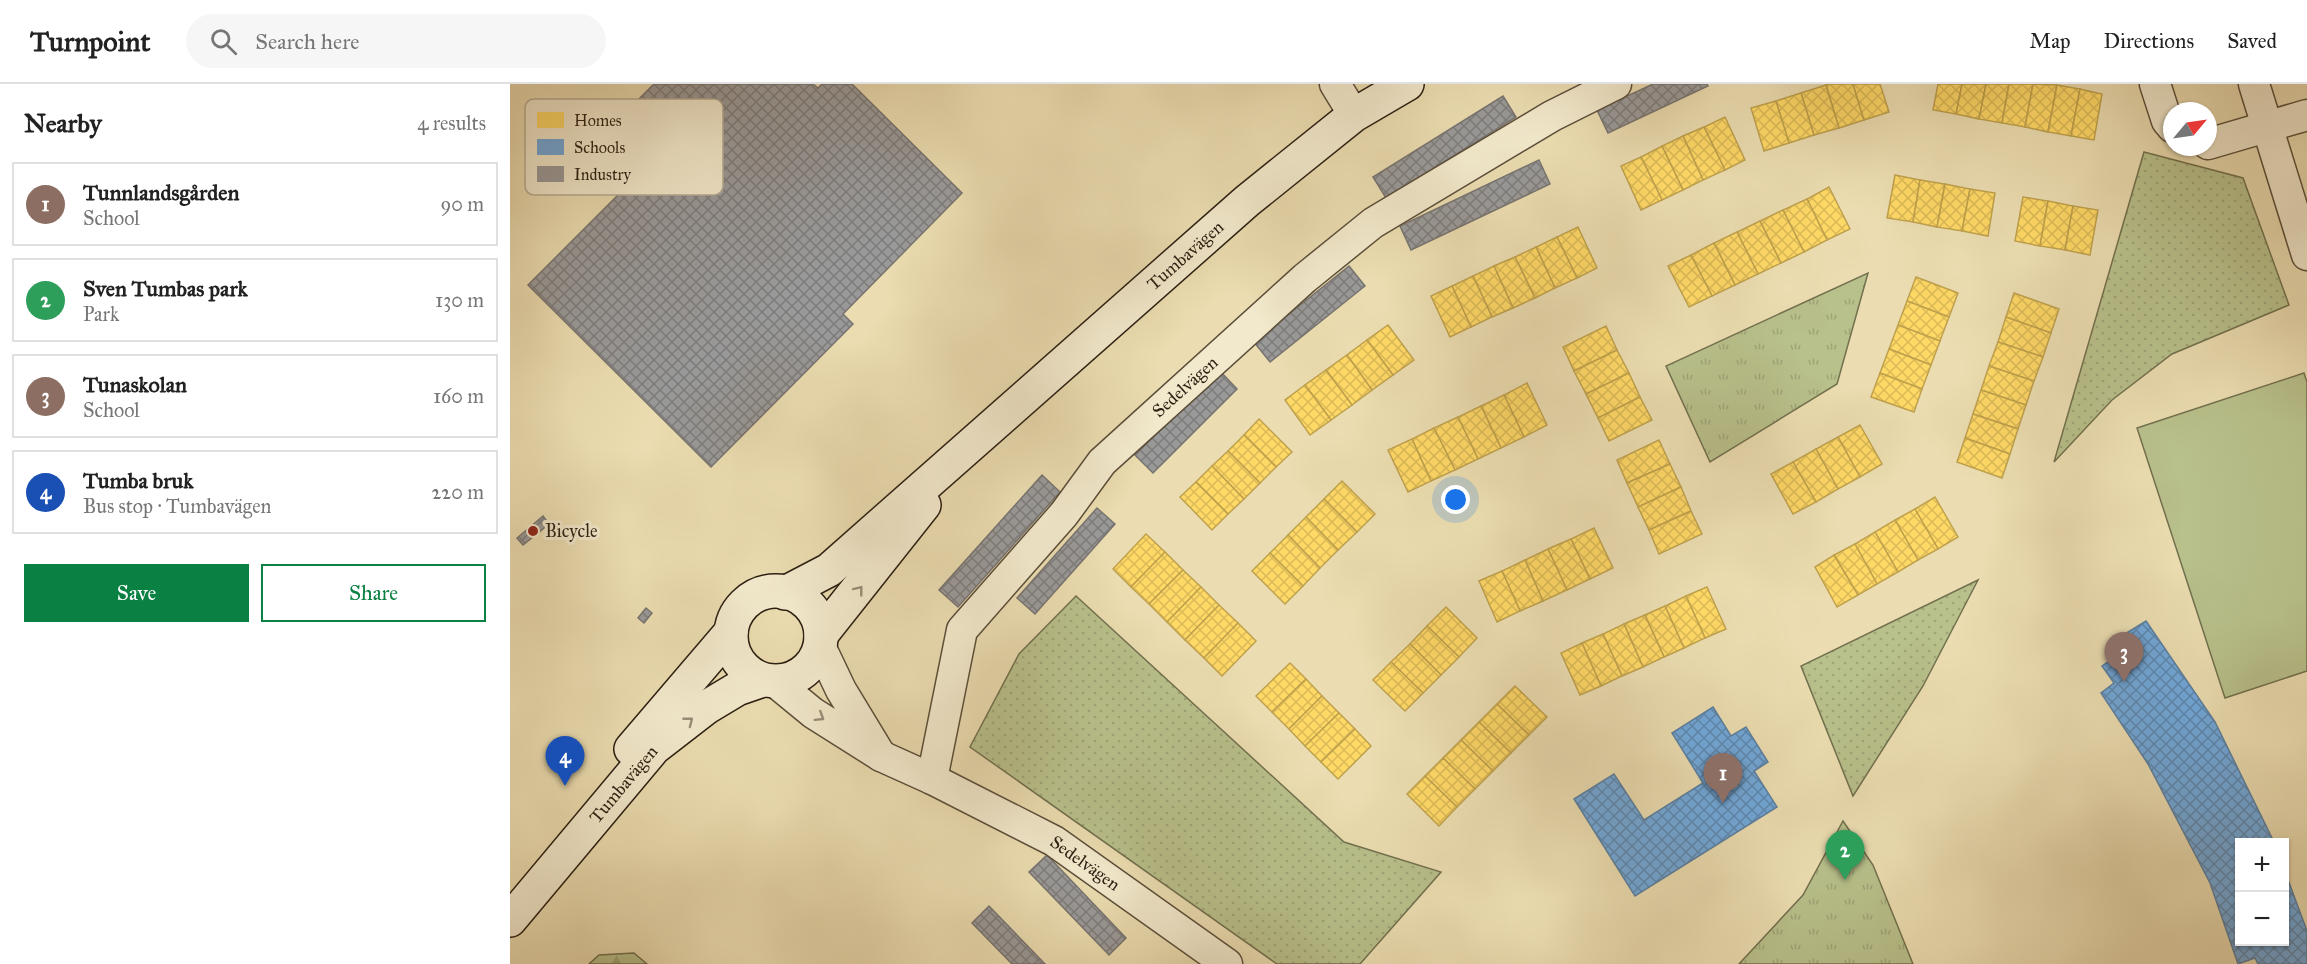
<!DOCTYPE html>
<meta charset="utf-8">
<style>
:root{--surface:#fff;--page:#f6f6f6;--text:#222;--muted:#767676;--line:#e0e0e0;--accent:#0b8043}
body{margin:0;font-family:"IM FELL Great Primer",serif;background:var(--page);color:var(--text)}
.controls{position:absolute;right:18px;bottom:18px;display:grid;overflow:hidden;border-radius:0px;box-shadow:0 2px 4px #0004}
.controls button{width:54px;height:54px;display:grid;place-items:center;padding:0;border:0;border-bottom:2px solid var(--line);background:var(--surface);color:var(--text);font:30px sans-serif}
.compass{position:absolute;left:1653px;top:18px;width:54px;height:54px;border-radius:50%;background:var(--surface);box-shadow:0 2px 4px #0004;rotate:61deg}
.you{position:absolute;left:946px;top:416px;width:21px;height:21px;margin:-15px;border:4px solid #fff;border-radius:50%;background:#1a73e8;box-shadow:0 0 0 9px #1a73e833}
.badge{display:grid;place-items:center;width:39px;height:39px;border-radius:50%;background:var(--accent);color:#fff;font-size:20px;font-weight:700}
.pin{position:absolute;translate:-50% -50px;filter:drop-shadow(0 2px 3px #0008)}
.pin::after{content:'';position:absolute;top:32px;width:21px;height:18px;background:inherit;clip-path:polygon(0 0,100% 0,50% 100%)}
.list{margin:0;padding:0;list-style:none}
h2{display:flex;justify-content:space-between;align-items:center;height:78px;margin:0;padding:0 24px;font-size:26px}
h2 small{font-size:20px;font-weight:400;color:var(--muted)}
.list li{display:grid;grid-template-columns:39px 1fr auto;gap:18px;align-items:center;box-sizing:border-box;height:84px;margin:0 12px 12px;padding:0 12px;border:2px solid var(--line);border-radius:0px}
.list b{display:block;font-size:22px;white-space:nowrap}
.list p{margin:0;font-size:20px;white-space:nowrap;color:var(--muted)}
.list em{font-size:20px;font-style:normal;color:var(--muted)}
.actions{display:flex;gap:12px;padding:18px 24px}
.actions a{flex:1;padding:14px 0;border:2px solid var(--accent);border-radius:0px;text-align:center;font-size:21px;color:var(--accent)}
.actions .main{background:var(--accent);color:#fff}
.icon{flex:none;width:33px;height:33px;fill:none;stroke:currentColor;stroke-width:2;stroke-linecap:round;stroke-linejoin:round}
.map{position:relative;flex:none;width:1797px;height:880px;overflow:hidden}
header{display:flex;align-items:center;gap:36px;box-sizing:border-box;height:84px;padding:0 30px;background:var(--surface);border-bottom:2px solid var(--line)}
header strong{font-size:28px}
nav{display:flex;gap:33px;margin-inline-start:auto;font-size:21px}
.search{width:420px;height:54px;background:var(--page);display:flex;align-items:center;gap:15px;box-sizing:border-box;padding:0 21px;border-radius:33px;color:var(--muted);font-size:22px}
main{display:flex}
aside{flex:1;background:var(--surface)}
.map>svg:first-child{display:block}
</style>
<header>
<strong>Turnpoint</strong>
<div class="search"><svg class="icon" aria-label="search" viewBox="0 0 24 24"><circle cx="10" cy="10" r="6"/><path d="M15 15l6 6"/></svg>Search here</div>
<nav><a>Map</a><a>Directions</a><a>Saved</a></nav>
</header>
<main>
<aside>
<h2>Nearby<small>4 results</small></h2>
<ul class="list">
<li><span class="badge" style="background:#8d6e63">1</span><div><b>Tunnlandsgården</b><p>School</p></div><em>90 m</em></li>
<li><span class="badge" style="background:#2e9e5b">2</span><div><b>Sven Tumbas park</b><p>Park</p></div><em>130 m</em></li>
<li><span class="badge" style="background:#8d6e63">3</span><div><b>Tunaskolan</b><p>School</p></div><em>160 m</em></li>
<li><span class="badge" style="background:#1a4fb4">4</span><div><b>Tumba bruk</b><p>Bus stop · Tumbavägen</p></div><em>220 m</em></li>
</ul>
<div class="actions"><a class="main">Save</a><a>Share</a></div>
</aside>
<div class="map">
<svg width="1797" height="880" viewBox="0 0 1797 880">
<defs>
<pattern id="grass-dots" width="8" height="8" patternUnits="userSpaceOnUse" patternTransform="scale(1.5)"><rect width="8" height="8" fill="#b8c08b"/><path d="M2 2h.1M6 6h.1" fill="none" stroke="#9ea577" stroke-width="1.8" stroke-linecap="round"/></pattern>
<pattern id="forest-firs" width="22" height="20" patternUnits="userSpaceOnUse" patternTransform="scale(1.5)"><rect width="22" height="20" fill="#b8c08b"/><path d="M5 1l3.5 6h-7zM16 11l3.5 6h-7z" fill="#9ea577"/></pattern>
<pattern id="park-tufts" width="24" height="20" patternUnits="userSpaceOnUse" patternTransform="scale(1.5)"><rect width="24" height="20" fill="#b8c08b"/><path d="M3 7l-1-3M5 7V3M7 7l1-3M15 17l-1-3M17 17v-4M19 17l1-3" fill="none" stroke="#9ea577"/></pattern>
<pattern id="homes-cross-hatch" width="8" height="8" patternUnits="userSpaceOnUse" patternTransform="scale(1.5)"><rect width="8" height="8" fill="#ffd966"/><path d="M0 0l8 8M0 8l8-8" fill="none" stroke="#dbba57"/></pattern>
<pattern id="schools-cross-hatch" width="8" height="8" patternUnits="userSpaceOnUse" patternTransform="scale(1.5)"><rect width="8" height="8" fill="#6fa8dc"/><path d="M0 0l8 8M0 8l8-8" fill="none" stroke="#5b88b1"/></pattern>
<pattern id="industry-cross-hatch" width="8" height="8" patternUnits="userSpaceOnUse" patternTransform="scale(1.5)"><rect width="8" height="8" fill="#999"/><path d="M0 0l8 8M0 8l8-8" fill="none" stroke="#7d7c7b"/></pattern>
</defs>
<rect width="100%" height="100%" fill="#ebddb1"/>
<filter id="stains"><feTurbulence type="fractalNoise" baseFrequency=".00333" numOctaves="4"/><feColorMatrix values="0 0 0 0 .2 0 0 0 0 .09 0 0 0 0 .02 0 0 0 .5 -.17"/></filter>
<radialGradient id="worn" r=".72"><stop offset=".6" stop-color="#630" stop-opacity="0"/><stop offset="1" stop-color="#630" stop-opacity=".3"/></radialGradient>
<g fill="url(#grass-dots)" stroke="#72704e" stroke-width="1.5">
<path d="M 1634,68 L 1733,94 L 1779,221 L 1662,270 L 1602,316 L 1544,378 Z"/>
<path d="M 1468,496 L 1413,602 L 1343,712 L 1291,582 Z"/>
<path d="M 566,512 L 834,758 L 931,788 L 850,880 L 767,880 L 460,663 L 509,570 Z"/>
</g>
<path fill="url(#forest-firs)" stroke="#72704e" stroke-width="1.5" d="M 124,869 L 137,880 L 79,880 L 89,871 Z"/>
<g fill="url(#park-tufts)" stroke="#72704e" stroke-width="1.5">
<path d="M 1358,189 L 1327,300 L 1200,378 L 1156,282 Z"/>
<path d="M 1333,737 L 1363,781 L 1403,880 L 1229,880 L 1293,811 Z"/>
</g>
<path fill="#b8c08b" stroke="#72704e" stroke-width="1.5" d="M 1794,289 L 1797,298 L 1797,587 L 1715,614 L 1627,344 Z"/>
<g fill="url(#homes-cross-hatch)" stroke="#bfa14d" stroke-width="1.5">
<path d="M 1319,0 L 1343,0 L 1354,36 L 1329,44 L 1316,1 Z"/>
<path d="M 1343,0 L 1370,0 L 1379,28 L 1354,36 Z"/>
<path d="M 1428,0 L 1452,0 L 1446,30 L 1423,26 Z"/>
<path d="M 1452,0 L 1476,0 L 1469,35 L 1446,30 Z"/>
<path d="M 1476,0 L 1499,0 L 1492,39 L 1469,35 Z"/>
<path d="M 1499,0 L 1523,0 L 1515,43 L 1492,39 Z"/>
<path d="M 1523,0 L 1547,1 L 1538,48 L 1515,43 Z"/>
<path d="M 1316,1 L 1329,44 L 1304,51 L 1291,9 Z"/>
<path d="M 1547,1 L 1570,5 L 1561,52 L 1538,48 Z"/>
<path d="M 1570,5 L 1592,10 L 1584,56 L 1561,52 Z"/>
<path d="M 1291,9 L 1304,51 L 1279,59 L 1266,17 Z"/>
<path d="M 1266,17 L 1279,59 L 1254,67 L 1241,24 Z"/>
<path d="M 1215,33 L 1235,76 L 1215,86 L 1194,43 Z"/>
<path d="M 1194,43 L 1215,86 L 1193,96 L 1173,52 Z"/>
<path d="M 1173,52 L 1193,96 L 1173,106 L 1152,62 Z"/>
<path d="M 1152,62 L 1173,106 L 1152,116 L 1131,73 Z"/>
<path d="M 1131,73 L 1152,116 L 1131,126 L 1111,82 Z"/>
<path d="M 1385,91 L 1410,96 L 1403,138 L 1377,134 Z"/>
<path d="M 1410,96 L 1435,100 L 1427,143 L 1403,138 Z"/>
<path d="M 1435,100 L 1460,105 L 1452,147 L 1427,143 Z"/>
<path d="M 1319,103 L 1340,145 L 1317,156 L 1297,115 Z"/>
<path d="M 1460,105 L 1485,109 L 1478,152 L 1452,147 Z"/>
<path d="M 1513,113 L 1538,117 L 1530,162 L 1505,157 Z"/>
<path d="M 1297,115 L 1317,156 L 1294,168 L 1273,126 Z"/>
<path d="M 1538,117 L 1563,122 L 1555,166 L 1530,162 Z"/>
<path d="M 1563,122 L 1588,126 L 1580,171 L 1555,166 Z"/>
<path d="M 1273,126 L 1294,168 L 1271,179 L 1250,137 Z"/>
<path d="M 1250,137 L 1271,179 L 1248,190 L 1227,148 Z"/>
<path d="M 1068,143 L 1087,184 L 1067,194 L 1047,153 Z"/>
<path d="M 1227,148 L 1248,190 L 1225,201 L 1204,159 Z"/>
<path d="M 1047,153 L 1067,194 L 1045,204 L 1026,163 Z"/>
<path d="M 1204,159 L 1225,201 L 1202,212 L 1181,171 Z"/>
<path d="M 1026,163 L 1045,204 L 1025,214 L 1005,173 Z"/>
<path d="M 1181,171 L 1202,212 L 1179,223 L 1158,182 Z"/>
<path d="M 1005,173 L 1025,214 L 1003,224 L 984,182 Z"/>
<path d="M 984,182 L 1003,224 L 982,233 L 963,192 Z"/>
<path d="M 963,192 L 982,233 L 961,243 L 942,202 Z"/>
<path d="M 1406,193 L 1448,209 L 1439,233 L 1397,217 Z"/>
<path d="M 942,202 L 961,243 L 940,253 L 921,212 Z"/>
<path d="M 1504,209 L 1549,225 L 1541,249 L 1496,233 Z"/>
<path d="M 1397,217 L 1439,233 L 1430,257 L 1388,241 Z"/>
<path d="M 1496,233 L 1541,249 L 1533,273 L 1488,258 Z"/>
<path d="M 878,241 L 904,276 L 883,291 L 857,256 Z"/>
<path d="M 1388,241 L 1430,257 L 1421,281 L 1379,265 Z"/>
<path d="M 1096,242 L 1107,266 L 1064,287 L 1053,263 Z"/>
<path d="M 857,256 L 883,291 L 862,306 L 837,271 Z"/>
<path d="M 1488,258 L 1533,273 L 1524,297 L 1479,282 Z"/>
<path d="M 1379,265 L 1421,281 L 1412,305 L 1370,289 Z"/>
<path d="M 1107,266 L 1119,289 L 1076,310 L 1064,287 Z"/>
<path d="M 837,271 L 862,306 L 842,321 L 816,286 Z"/>
<path d="M 1479,282 L 1524,297 L 1516,321 L 1471,306 Z"/>
<path d="M 816,286 L 842,321 L 821,336 L 795,301 Z"/>
<path d="M 1119,289 L 1130,313 L 1088,334 L 1076,310 Z"/>
<path d="M 1370,289 L 1412,305 L 1404,328 L 1361,313 Z"/>
<path d="M 1017,299 L 1037,341 L 1014,353 L 994,311 Z"/>
<path d="M 795,301 L 821,336 L 800,351 L 775,316 Z"/>
<path d="M 1471,306 L 1516,321 L 1508,345 L 1463,330 Z"/>
<path d="M 994,311 L 1014,353 L 991,364 L 971,322 Z"/>
<path d="M 1130,313 L 1142,336 L 1099,357 L 1088,334 Z"/>
<path d="M 971,322 L 991,364 L 968,375 L 948,333 Z"/>
<path d="M 1463,330 L 1508,345 L 1500,370 L 1455,354 Z"/>
<path d="M 948,333 L 968,375 L 945,386 L 924,344 Z"/>
<path d="M 749,335 L 782,368 L 766,383 L 734,351 Z"/>
<path d="M 1350,341 L 1372,380 L 1350,393 L 1328,353 Z"/>
<path d="M 924,344 L 945,386 L 921,397 L 902,355 Z"/>
<path d="M 734,351 L 766,383 L 750,399 L 718,367 Z"/>
<path d="M 1328,353 L 1350,393 L 1328,405 L 1306,365 Z"/>
<path d="M 1455,354 L 1500,370 L 1492,394 L 1447,378 Z"/>
<path d="M 902,355 L 921,397 L 898,408 L 878,366 Z"/>
<path d="M 1149,356 L 1160,380 L 1117,399 L 1107,376 Z"/>
<path d="M 1306,365 L 1328,405 L 1306,418 L 1283,378 Z"/>
<path d="M 718,367 L 750,399 L 734,415 L 702,382 Z"/>
<path d="M 1283,378 L 1306,418 L 1283,430 L 1261,390 Z"/>
<path d="M 1160,380 L 1171,403 L 1128,423 L 1117,399 Z"/>
<path d="M 702,382 L 734,415 L 718,430 L 686,398 Z"/>
<path d="M 832,397 L 865,430 L 847,448 L 814,415 Z"/>
<path d="M 686,398 L 718,430 L 702,446 L 670,413 Z"/>
<path d="M 1171,403 L 1181,427 L 1139,446 L 1128,423 Z"/>
<path d="M 1425,413 L 1448,453 L 1428,465 L 1405,425 Z"/>
<path d="M 814,415 L 847,448 L 828,466 L 796,433 Z"/>
<path d="M 1405,425 L 1428,465 L 1408,476 L 1385,436 Z"/>
<path d="M 1181,427 L 1192,450 L 1149,470 L 1139,446 Z"/>
<path d="M 796,433 L 828,466 L 810,484 L 778,451 Z"/>
<path d="M 1385,436 L 1408,476 L 1388,488 L 1365,448 Z"/>
<path d="M 1084,444 L 1103,484 L 1080,495 L 1061,455 Z"/>
<path d="M 1365,448 L 1388,488 L 1367,500 L 1345,460 Z"/>
<path d="M 636,450 L 655,468 L 621,503 L 603,485 Z"/>
<path d="M 778,451 L 810,484 L 793,502 L 760,469 Z"/>
<path d="M 1061,455 L 1080,495 L 1057,506 L 1038,465 Z"/>
<path d="M 1345,460 L 1367,500 L 1348,511 L 1324,471 Z"/>
<path d="M 1038,465 L 1057,506 L 1033,517 L 1015,476 Z"/>
<path d="M 655,468 L 673,486 L 639,520 L 621,503 Z"/>
<path d="M 760,469 L 793,502 L 775,520 L 742,487 Z"/>
<path d="M 1324,471 L 1348,511 L 1327,523 L 1305,483 Z"/>
<path d="M 1015,476 L 1033,517 L 1010,527 L 992,487 Z"/>
<path d="M 673,486 L 691,503 L 657,538 L 639,520 Z"/>
<path d="M 992,487 L 1010,527 L 987,538 L 969,497 Z"/>
<path d="M 691,503 L 709,521 L 675,556 L 657,538 Z"/>
<path d="M 1197,503 L 1216,545 L 1195,554 L 1176,512 Z"/>
<path d="M 1176,512 L 1195,554 L 1174,564 L 1155,522 Z"/>
<path d="M 709,521 L 728,539 L 694,574 L 675,556 Z"/>
<path d="M 1155,522 L 1174,564 L 1154,573 L 1135,531 Z"/>
<path d="M 936,523 L 967,554 L 949,573 L 917,542 Z"/>
<path d="M 1135,531 L 1154,573 L 1133,583 L 1114,540 Z"/>
<path d="M 728,539 L 746,557 L 712,592 L 694,574 Z"/>
<path d="M 1114,540 L 1133,583 L 1112,592 L 1093,550 Z"/>
<path d="M 917,542 L 949,573 L 931,591 L 900,560 Z"/>
<path d="M 1093,550 L 1112,592 L 1091,602 L 1072,559 Z"/>
<path d="M 1072,559 L 1091,602 L 1070,611 L 1051,569 Z"/>
<path d="M 900,560 L 931,591 L 913,609 L 881,578 Z"/>
<path d="M 881,578 L 913,609 L 895,627 L 863,596 Z"/>
<path d="M 780,579 L 796,595 L 762,628 L 746,612 Z"/>
<path d="M 796,595 L 812,612 L 779,645 L 762,628 Z"/>
<path d="M 1005,602 L 1037,633 L 1019,651 L 987,620 Z"/>
<path d="M 812,612 L 829,629 L 795,662 L 779,645 Z"/>
<path d="M 987,620 L 1019,651 L 1001,669 L 969,638 Z"/>
<path d="M 829,629 L 845,645 L 811,678 L 795,662 Z"/>
<path d="M 969,638 L 1001,669 L 983,687 L 951,656 Z"/>
<path d="M 845,645 L 861,662 L 828,695 L 811,678 Z"/>
<path d="M 951,656 L 983,687 L 965,705 L 933,674 Z"/>
<path d="M 933,674 L 965,705 L 947,723 L 915,692 Z"/>
<path d="M 915,692 L 947,723 L 929,742 L 897,710 Z"/>
</g>
<g fill="url(#schools-cross-hatch)" stroke="#5b7f9f" stroke-width="1.5">
<path d="M 1636,537 L 1705,638 L 1764,758 L 1730,758 L 1730,858 L 1774,858 L 1774,785 L 1797,847 L 1797,880 L 1748,880 L 1745,874 L 1728,880 L 1700,799 L 1638,680 L 1591,609 L 1604,599 L 1592,582 L 1613,568 L 1605,556 Z"/>
<path d="M 1203,623 L 1221,652 L 1236,643 L 1258,678 L 1244,687 L 1267,723 L 1125,812 L 1064,715 L 1104,690 L 1134,736 L 1193,699 L 1162,649 Z"/>
</g>
<g fill="url(#industry-cross-hatch)" stroke="#787470" stroke-width="1.5">
<path d="M 144,0 L 303,0 L 308,4 L 312,0 L 342,0 L 452,109 L 333,230 L 343,240 L 201,383 L 18,201 L 151,68 L 113,31 Z"/>
<path d="M 1143,0 L 1197,0 L 1198,2 L 1098,49 L 1087,26 Z"/>
<path d="M 993,12 L 1006,33 L 876,114 L 863,93 Z"/>
<path d="M 1029,76 L 1040,100 L 901,166 L 890,142 Z"/>
<path d="M 839,182 L 855,202 L 760,278 L 744,258 Z"/>
<path d="M 710,287 L 727,305 L 643,389 L 625,371 Z"/>
<path d="M 532,391 L 550,408 L 448,523 L 429,506 Z"/>
<path d="M 587,424 L 605,440 L 525,530 L 507,514 Z"/>
<path d="M 33,432 L 39,440 L 13,461 L 7,454 Z"/>
<path d="M 136,524 L 142,529 L 134,539 L 128,534 Z"/>
<path d="M 537,771 L 616,854 L 599,871 L 519,788 Z"/>
<path d="M 479,822 L 535,880 L 502,880 L 462,839 Z"/>
</g>
<g fill="none" stroke-linecap="round" stroke-linejoin="round">
<defs>
<g id="street">
<path d="M 825,0 L 844,31"/>
<path d="M 1645,0 L 1657,37 L 1662,43"/>
<path d="M 1744,0 L 1797,171"/>
<path d="M 1698,60 L 1797,31"/>
<path d="M 264,597 L 303,629 L 371,672 L 331,606 L 310,562"/>
<path id="s1" d="M 371,672 L 422,695 L 544,757 L 717,880"/>
<path id="s2" d="M 422,695 L 452,546 L 554,430 L 592,378 L 795,194 L 863,139 L 1042,32 L 1106,0"/>
</g>
<g id="secondary">
<circle cx="266" cy="552" r="45"/>
<path id="s3" d="M 275,509 L 319,486 L 737,117 L 844,31 L 897,0"/>
<path d="M 311,551 L 414,421"/>
<path d="M 121,665 L 221,548"/>
<path id="s4" d="M 0,836 L 144,664 L 197,623 L 227,605 L 253,596"/>
</g>
</defs>
<use href="#street" stroke="#5b4e3a" stroke-width="33"/>
<use href="#secondary" stroke="#2b1f12" stroke-width="36"/>
<use href="#street" stroke="#f2e9cc" stroke-width="30"/>
<use href="#secondary" stroke="#f2e9cc" stroke-width="33"/>
</g>
<defs><path id="oneway-chevron" d="M-2-3.5L2.5 0L-2 3.5" fill="none" stroke-width="1.6" stroke-linecap="round" stroke-linejoin="round" transform="scale(1.5)"/></defs>
<g stroke="#988e78">
<use href="#oneway-chevron" transform="translate(349 506) rotate(-52)"/>
<use href="#oneway-chevron" transform="translate(310 633) rotate(32)"/>
<use href="#oneway-chevron" transform="translate(179 637) rotate(-38)"/>
</g>
<circle fill="#8f2418" stroke="#f2e9cc" stroke-width="2" cx="23" cy="447" r="6"/>
<g text-anchor="middle" stroke-width="6" stroke-linejoin="round" paint-order="stroke">
<g font-size="18" fill="#2b1f12" stroke="#f2e9cc">
<text dy="6" stroke="none"><textPath href="#s3" startOffset="525">Tumbavägen</textPath></text>
<text dy="6" stroke="none"><textPath href="#s2" startOffset="483">Sedelvägen</textPath></text>
<text dy="6" stroke="none"><textPath href="#s4" startOffset="177">Tumbavägen</textPath></text>
<text dy="6" stroke="none"><textPath href="#s1" startOffset="231">Sedelvägen</textPath></text>
</g>
<g font-size="18" fill="#2b1f12" stroke="#f2e9cc" text-anchor="start">
<text x="35" y="453">Bicycle</text>
</g>
</g>
<rect x="15" y="15" width="198" height="96" rx="9" fill="#f2e9cc" stroke="#b6ac94" stroke-width="1.5"/>
<rect x="27" y="28" width="27" height="16" fill="#ffd966"/>
<rect x="27" y="55" width="27" height="16" fill="#6fa8dc"/>
<rect x="27" y="82" width="27" height="16" fill="#999"/>
<g font-size="16" fill="#2b1f12">
<text x="64" y="42">Homes</text>
<text x="64" y="69">Schools</text>
<text x="64" y="96">Industry</text>
</g>
<rect width="100%" height="100%" filter="url(#stains)"/>
<rect width="100%" height="100%" fill="url(#worn)"/>
</svg>
<div class="controls">
<button>+</button>
<button>−</button>
</div>
<svg class="compass" viewBox="-18 -18 36 36"><path d="M0-13l5 13h-10z" fill="#e53935"/><path d="M0 13l5-13h-10z" fill="#767676"/></svg>
<div class="you"></div>
<div class="pin badge" style="left:1213px;top:719px;background:#8d6e63">1</div>
<div class="pin badge" style="left:1335px;top:796px;background:#2e9e5b">2</div>
<div class="pin badge" style="left:1614px;top:598px;background:#8d6e63">3</div>
<div class="pin badge" style="left:55px;top:702px;background:#1a4fb4">4</div>
</div>
</main>
